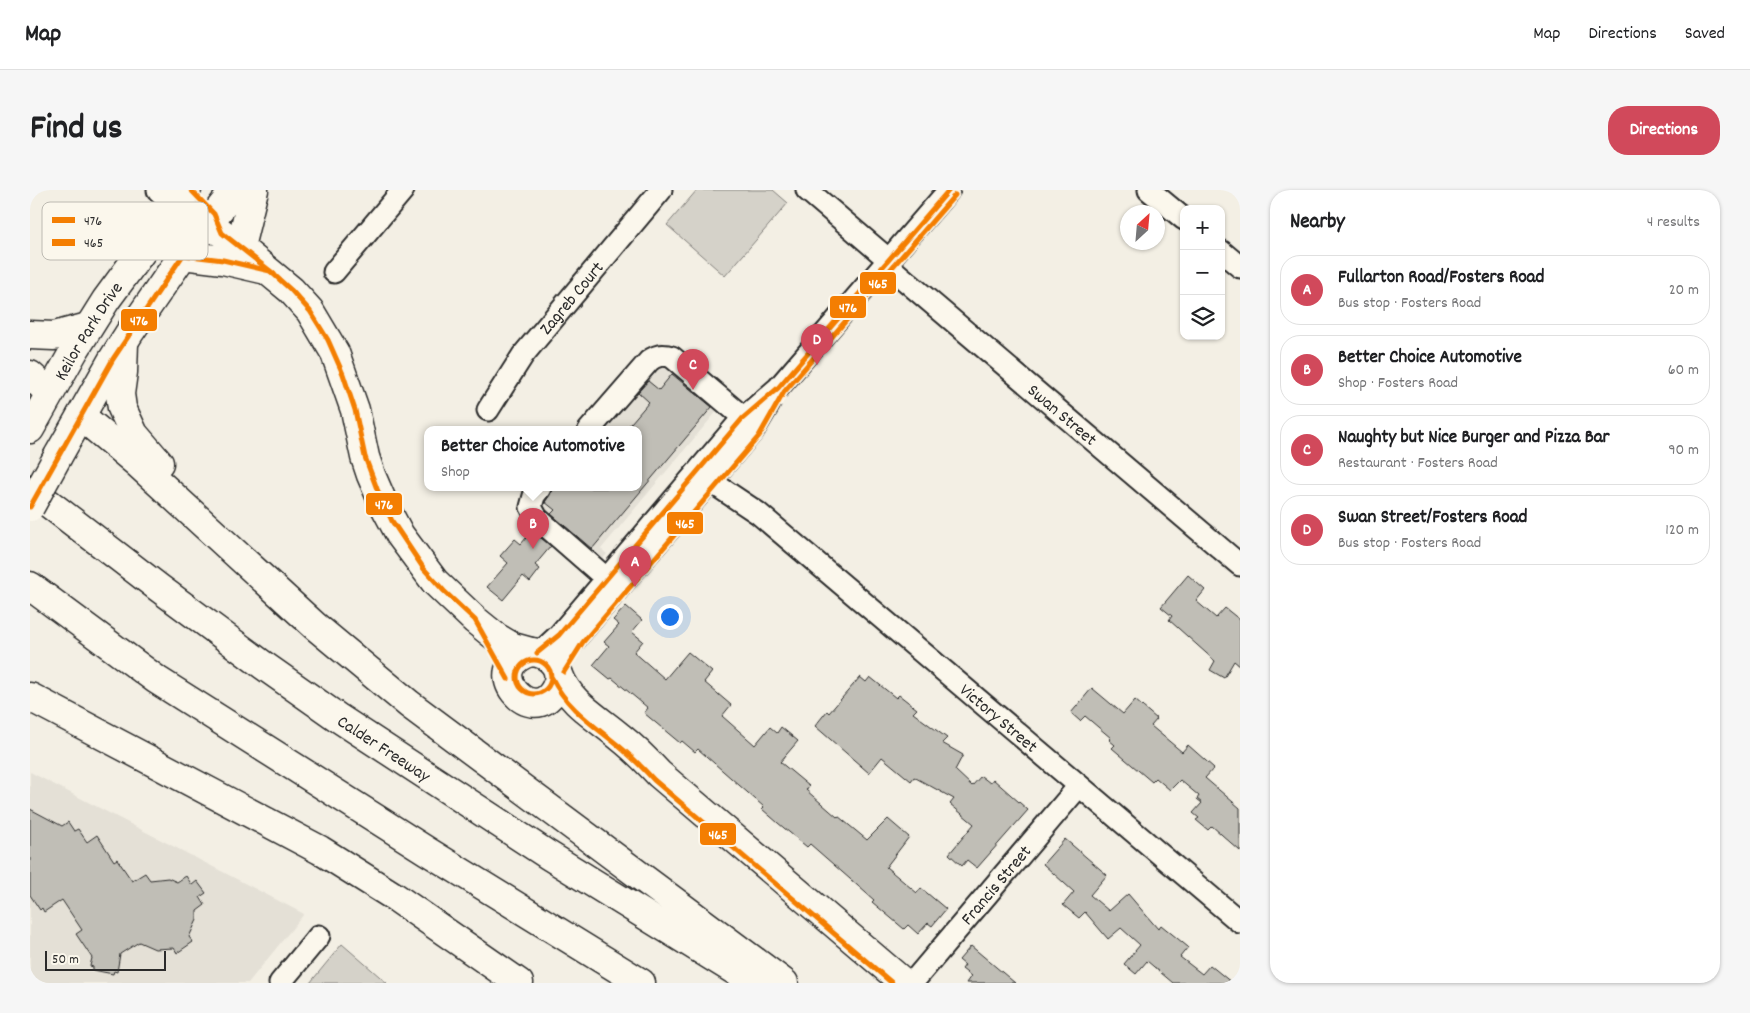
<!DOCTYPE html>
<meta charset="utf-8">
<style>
:root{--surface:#fff;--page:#f6f6f6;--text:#202124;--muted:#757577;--line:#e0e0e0;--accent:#d1495b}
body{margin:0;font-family:Dekko,sans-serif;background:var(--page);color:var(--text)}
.controls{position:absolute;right:15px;top:15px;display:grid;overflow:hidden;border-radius:10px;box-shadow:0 1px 4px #0004}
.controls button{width:45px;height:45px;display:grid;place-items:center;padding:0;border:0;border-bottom:1px solid var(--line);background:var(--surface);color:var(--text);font:25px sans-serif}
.compass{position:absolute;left:1090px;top:15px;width:45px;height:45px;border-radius:50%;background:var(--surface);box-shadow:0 1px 4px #0004;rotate:26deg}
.scale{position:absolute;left:15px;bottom:12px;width:121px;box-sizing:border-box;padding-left:5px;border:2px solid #2b2b2b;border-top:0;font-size:14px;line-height:18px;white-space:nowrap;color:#2b2b2b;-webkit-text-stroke:4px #fbf7ec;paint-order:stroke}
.you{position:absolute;left:639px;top:426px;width:18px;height:18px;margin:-12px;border:4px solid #fff;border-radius:50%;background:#1a73e8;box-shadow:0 0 0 8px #1a73e833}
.badge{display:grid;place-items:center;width:32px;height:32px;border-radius:50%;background:var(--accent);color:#fff;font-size:16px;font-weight:700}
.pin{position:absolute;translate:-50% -41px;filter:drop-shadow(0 1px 2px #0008)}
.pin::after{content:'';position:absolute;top:26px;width:18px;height:15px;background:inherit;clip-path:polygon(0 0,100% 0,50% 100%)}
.popup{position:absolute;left:394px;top:236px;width:218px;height:65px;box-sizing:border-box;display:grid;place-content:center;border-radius:10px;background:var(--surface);filter:drop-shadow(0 1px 4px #0005);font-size:16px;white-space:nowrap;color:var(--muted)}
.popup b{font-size:19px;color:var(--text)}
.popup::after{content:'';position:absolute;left:50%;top:100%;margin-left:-10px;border:10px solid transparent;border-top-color:var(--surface)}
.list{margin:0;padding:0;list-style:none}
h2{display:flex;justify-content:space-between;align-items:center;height:65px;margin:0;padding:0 20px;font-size:21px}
h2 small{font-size:16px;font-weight:400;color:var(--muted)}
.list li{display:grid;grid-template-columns:32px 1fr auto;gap:15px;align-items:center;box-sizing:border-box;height:70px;margin:0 10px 10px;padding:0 10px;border:1px solid var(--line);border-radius:20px}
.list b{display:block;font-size:19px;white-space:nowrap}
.list p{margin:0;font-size:16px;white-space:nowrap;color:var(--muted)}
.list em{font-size:16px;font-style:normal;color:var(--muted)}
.icon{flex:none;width:28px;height:28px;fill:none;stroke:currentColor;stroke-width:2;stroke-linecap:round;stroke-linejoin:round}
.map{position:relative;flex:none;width:1210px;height:793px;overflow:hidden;border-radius:20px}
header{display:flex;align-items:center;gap:30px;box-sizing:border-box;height:70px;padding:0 25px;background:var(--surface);border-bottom:1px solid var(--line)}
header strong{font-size:24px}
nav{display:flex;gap:28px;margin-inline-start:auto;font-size:18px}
.intro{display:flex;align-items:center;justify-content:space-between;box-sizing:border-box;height:120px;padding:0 30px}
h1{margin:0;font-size:35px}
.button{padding:12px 22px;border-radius:20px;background:var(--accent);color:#fff;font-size:18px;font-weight:700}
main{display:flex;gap:30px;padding:0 30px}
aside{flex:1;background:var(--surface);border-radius:20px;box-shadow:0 1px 4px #0004}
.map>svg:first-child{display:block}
</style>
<header>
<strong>Map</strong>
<nav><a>Map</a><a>Directions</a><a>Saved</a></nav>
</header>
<div class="intro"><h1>Find us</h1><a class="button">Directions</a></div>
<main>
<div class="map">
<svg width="1210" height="793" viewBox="0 0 1210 793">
<rect width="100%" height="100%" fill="#f3efe4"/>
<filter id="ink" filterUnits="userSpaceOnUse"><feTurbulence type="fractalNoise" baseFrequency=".02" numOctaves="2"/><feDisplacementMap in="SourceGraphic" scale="10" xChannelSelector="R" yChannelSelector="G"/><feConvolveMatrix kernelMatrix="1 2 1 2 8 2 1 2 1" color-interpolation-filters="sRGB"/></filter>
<g filter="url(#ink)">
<g fill="#e4e0d6">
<path d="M 631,151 L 698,208 L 571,359 L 577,364 L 561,382 L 487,319 L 505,298 L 608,298 L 608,240 L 555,240 Z"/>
<path d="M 0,582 L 274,724 L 218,793 L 0,793 Z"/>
</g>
<g fill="#d5d2c9" stroke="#807e7a">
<path d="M 667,0 L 743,0 L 758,13 L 695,86 L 637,35 Z"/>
<path d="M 312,754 L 357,793 L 280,793 Z"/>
</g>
<g fill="#c0beb6" stroke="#2b2b2b">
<path d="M 642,184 L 682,217 L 562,359 L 521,324 L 525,320 L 515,312 L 520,305 L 522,298 L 608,298 L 608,240 L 595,240 L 619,212 L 608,202 L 618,191 L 629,200 Z"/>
<path d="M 502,341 L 521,356 L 505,375 L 510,379 L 500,392 L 493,386 L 473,410 L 457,397 L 478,373 L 470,366 L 485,349 L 491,354 Z"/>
<path d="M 1158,385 L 1175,400 L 1166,411 L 1186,428 L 1195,418 L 1210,430 L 1210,476 L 1204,471 L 1194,488 L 1180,480 L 1185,471 L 1139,430 L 1142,426 L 1131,417 Z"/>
<path d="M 596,416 L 612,430 L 602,442 L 613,451 L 604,462 L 635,489 L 658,462 L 682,482 L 674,492 L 701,515 L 692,526 L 725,555 L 740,537 L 747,543 L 751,537 L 768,551 L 750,572 L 779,596 L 776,600 L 807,627 L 808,626 L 837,650 L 858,629 L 879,647 L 856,677 L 887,703 L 891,698 L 916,719 L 902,736 L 898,733 L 888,744 L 878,735 L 874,739 L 842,712 L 844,710 L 780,654 L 777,657 L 748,633 L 732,619 L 734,617 L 668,559 L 665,562 L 652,551 L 650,553 L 614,523 L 618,518 L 582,488 L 580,489 L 563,475 L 579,456 L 574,452 L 589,435 L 583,430 Z"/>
<path d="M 830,487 L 836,492 L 840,487 L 866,508 L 869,505 L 887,519 L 883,523 L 917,548 L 912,553 L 933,565 L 925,580 L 942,596 L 951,586 L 960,593 L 963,589 L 998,620 L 947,678 L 937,670 L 932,676 L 919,664 L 944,634 L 920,614 L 924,609 L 884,587 L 881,591 L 852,567 L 839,583 L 785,536 L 797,521 L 799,523 Z"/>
<path d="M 1062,498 L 1093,524 L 1105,510 L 1127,529 L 1121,536 L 1152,562 L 1158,555 L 1184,578 L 1175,588 L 1210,618 L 1210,661 L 1182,636 L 1178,640 L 1166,630 L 1169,628 L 1163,623 L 1172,613 L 1167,609 L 1169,606 L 1150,590 L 1140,600 L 1126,588 L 1122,592 L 1082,558 L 1085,555 L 1079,550 L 1081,548 L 1055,526 L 1050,531 L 1041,523 Z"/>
<path d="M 0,619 L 32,636 L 38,632 L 44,641 L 48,639 L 57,652 L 67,645 L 84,671 L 87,669 L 102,691 L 115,683 L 120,690 L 138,688 L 147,692 L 156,686 L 162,695 L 167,691 L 176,703 L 170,707 L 175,715 L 167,721 L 167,730 L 159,747 L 163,752 L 147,763 L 144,758 L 125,759 L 109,752 L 90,764 L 87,782 L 84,781 L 83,784 L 63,780 L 63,777 L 60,776 L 62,768 L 46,744 L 52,740 L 32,710 L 14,722 L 12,718 L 10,720 L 0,705 Z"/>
<path d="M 1035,649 L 1077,685 L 1060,705 L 1079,721 L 1098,704 L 1128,739 L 1131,735 L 1158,757 L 1150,767 L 1172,784 L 1180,775 L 1202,793 L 1143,793 L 1117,771 L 1106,784 L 1094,774 L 1110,755 L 1091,738 L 1078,749 L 1055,722 L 1049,728 L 1033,715 L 1044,702 L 1013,674 Z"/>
<path d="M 941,756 L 947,761 L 985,793 L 936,793 L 941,786 L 932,779 L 935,775 L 929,770 Z"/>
</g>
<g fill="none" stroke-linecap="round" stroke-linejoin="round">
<defs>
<g id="minor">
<path d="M 128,0 L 145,16"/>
<path d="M 777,0 L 859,70"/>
<path d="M 1119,0 L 1154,29"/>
<path d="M 1191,61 L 1210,77"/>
<path id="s1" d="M 856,74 L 1210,375"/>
<path d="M 304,82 L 373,0"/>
<path id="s2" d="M 458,220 L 493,165 L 631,0"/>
<path d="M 559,240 L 619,171 C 626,165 633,164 642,167 L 714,228"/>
<path id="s3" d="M 672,277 L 680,291 L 728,323 L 1210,732"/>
<path d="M 510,298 L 504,306 L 501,317 L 507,328 L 586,397"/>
<path d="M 507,463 L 515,458 L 529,445 L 712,229 L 748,198 L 919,0"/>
<path d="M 527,478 L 536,462 L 547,447 L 723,241 L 739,214"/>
<path d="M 250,793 L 289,746"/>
<path id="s4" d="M 882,793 L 1049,596"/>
</g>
<g id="major">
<path d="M 145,16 L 192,43 L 261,100 L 280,121 L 305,163 L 325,220 L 335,267 L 341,285 L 354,315 L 370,345 L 405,392 L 445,430 L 466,447 L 483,457 L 501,462"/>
<path d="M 210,57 L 224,0"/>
<path d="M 153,65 L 193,70 L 232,79"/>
<path id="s5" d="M 0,239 L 44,161 L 76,110 L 157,0"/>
<path d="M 28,266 L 83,169 L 100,142 L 153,65 L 205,0"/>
<path d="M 501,462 C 520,463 536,480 525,499 C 503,540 447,478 501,462 Z"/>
<path d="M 529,485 C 539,513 568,528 590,547 C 604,558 617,571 629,584 L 874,793"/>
</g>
<g id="highway">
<path d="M 0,145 L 24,146 L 58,137"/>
<path d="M 94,152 L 93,182 L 90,204 L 92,218 L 104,244 L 129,273"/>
<path d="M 0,185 L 20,203"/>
<path d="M 51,226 L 106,272 L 285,436 L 379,514 L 754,793"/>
<path id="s6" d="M 0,299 L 129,398 L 233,475 L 307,527 L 518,665 L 725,793"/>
<path d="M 0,396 L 127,490 L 397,661 L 611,793"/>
<path d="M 0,507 L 290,660 L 365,707 L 489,793"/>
</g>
</defs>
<use href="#minor" stroke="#2b2b2b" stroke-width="25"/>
<use href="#major" stroke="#2b2b2b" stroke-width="31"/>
<use href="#highway" stroke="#2b2b2b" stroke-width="31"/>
<use href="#minor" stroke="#fbf7ec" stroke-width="21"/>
<use href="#major" stroke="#fbf7ec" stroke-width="28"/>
<use href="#highway" stroke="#fbf7ec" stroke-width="28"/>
<defs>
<path id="major-bridge" d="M 0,317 L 28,266"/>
</defs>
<use href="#major-bridge" stroke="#2b2b2b" stroke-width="31" stroke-linecap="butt"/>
<use href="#major-bridge" stroke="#fbf7ec" stroke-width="28"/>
<defs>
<g id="bus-1">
<path d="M 161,0 L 184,24 L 192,43 L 244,84"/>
<path d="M 0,317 L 83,169 L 153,65 L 193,70 L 240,81 L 261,100 L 280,121 L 298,150 L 313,184 L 325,220 L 335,267 L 347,299 L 362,331 L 394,379 L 414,401 L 445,430 L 478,489"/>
<path d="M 507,463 L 529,445 L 712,229 L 748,198 L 919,0"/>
</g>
<g id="bus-2">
<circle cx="504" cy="487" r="17"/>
<path d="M 534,482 L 553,452 L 729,246 L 754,202 L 925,5"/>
<path d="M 522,488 C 537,519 565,536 590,557 C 602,567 613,578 624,590 L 862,793"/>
</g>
</defs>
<use href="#bus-1" stroke="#fbf7ec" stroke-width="9"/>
<use href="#bus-2" stroke="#fbf7ec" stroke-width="9"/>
<use href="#bus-1" stroke="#f47e02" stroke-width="5"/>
<use href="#bus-2" stroke="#f47e02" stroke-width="5"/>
</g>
</g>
<g text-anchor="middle" stroke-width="5" stroke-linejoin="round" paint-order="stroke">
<g font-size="18" fill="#2b2b2b" stroke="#fbf7ec">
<text dy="6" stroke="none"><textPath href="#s2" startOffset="140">Zagreb Court</textPath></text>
<text dy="6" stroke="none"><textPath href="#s5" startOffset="114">Keilor Park Drive</textPath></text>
<text dy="6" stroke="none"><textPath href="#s1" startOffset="232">Swan Street</textPath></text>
<text dy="6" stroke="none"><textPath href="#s3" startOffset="390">Victory Street</textPath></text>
<text dy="6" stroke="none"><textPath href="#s6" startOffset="439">Calder Freeway</textPath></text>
<text dy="6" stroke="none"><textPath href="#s4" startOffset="129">Francis Street</textPath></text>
</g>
</g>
<rect x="12" y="12" width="166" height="58" rx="8" fill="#fbf7ec" stroke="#bdbab2" stroke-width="1"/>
<rect x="22" y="27" width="23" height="6" fill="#f47e02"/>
<rect x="22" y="49" width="23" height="7" fill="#f47e02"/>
<g font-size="14" fill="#2b2b2b">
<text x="54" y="35">476</text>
<text x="54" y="57">465</text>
</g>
<g stroke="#fbf7ec" stroke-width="2">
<rect x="829" y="81" width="38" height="24" rx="5" fill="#f47e02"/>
<rect x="799" y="105" width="38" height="24" rx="5" fill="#f47e02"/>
<rect x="90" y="118" width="38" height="24" rx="5" fill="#f47e02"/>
<rect x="335" y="302" width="38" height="24" rx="5" fill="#f47e02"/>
<rect x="636" y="321" width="38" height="24" rx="5" fill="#f47e02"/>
<rect x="669" y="632" width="38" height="24" rx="5" fill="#f47e02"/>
</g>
<g font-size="14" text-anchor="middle" font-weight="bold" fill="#fff">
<text x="848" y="98">465</text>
<text x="818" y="122">476</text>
<text x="109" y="135">476</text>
<text x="354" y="319">476</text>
<text x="655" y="338">465</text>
<text x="688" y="649">465</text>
</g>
</svg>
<div class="controls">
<button>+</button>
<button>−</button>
<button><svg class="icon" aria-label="layers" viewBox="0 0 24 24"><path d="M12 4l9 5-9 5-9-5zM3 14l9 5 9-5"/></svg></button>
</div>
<svg class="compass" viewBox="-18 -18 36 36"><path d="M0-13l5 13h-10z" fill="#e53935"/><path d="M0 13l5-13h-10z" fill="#757577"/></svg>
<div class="scale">50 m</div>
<div class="you"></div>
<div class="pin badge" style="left:605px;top:397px">A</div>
<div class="pin badge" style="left:503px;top:359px">B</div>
<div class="popup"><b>Better Choice Automotive</b>Shop</div>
<div class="pin badge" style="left:663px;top:200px">C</div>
<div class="pin badge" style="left:787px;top:175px">D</div>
</div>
<aside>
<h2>Nearby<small>4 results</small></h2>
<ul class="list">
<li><span class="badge">A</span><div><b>Fullarton Road/Fosters Road</b><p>Bus stop · Fosters Road</p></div><em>20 m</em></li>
<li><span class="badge">B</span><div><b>Better Choice Automotive</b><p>Shop · Fosters Road</p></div><em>60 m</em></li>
<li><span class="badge">C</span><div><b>Naughty but Nice Burger and Pizza Bar</b><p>Restaurant · Fosters Road</p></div><em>90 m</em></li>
<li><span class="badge">D</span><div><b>Swan Street/Fosters Road</b><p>Bus stop · Fosters Road</p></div><em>120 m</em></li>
</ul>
</aside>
</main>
